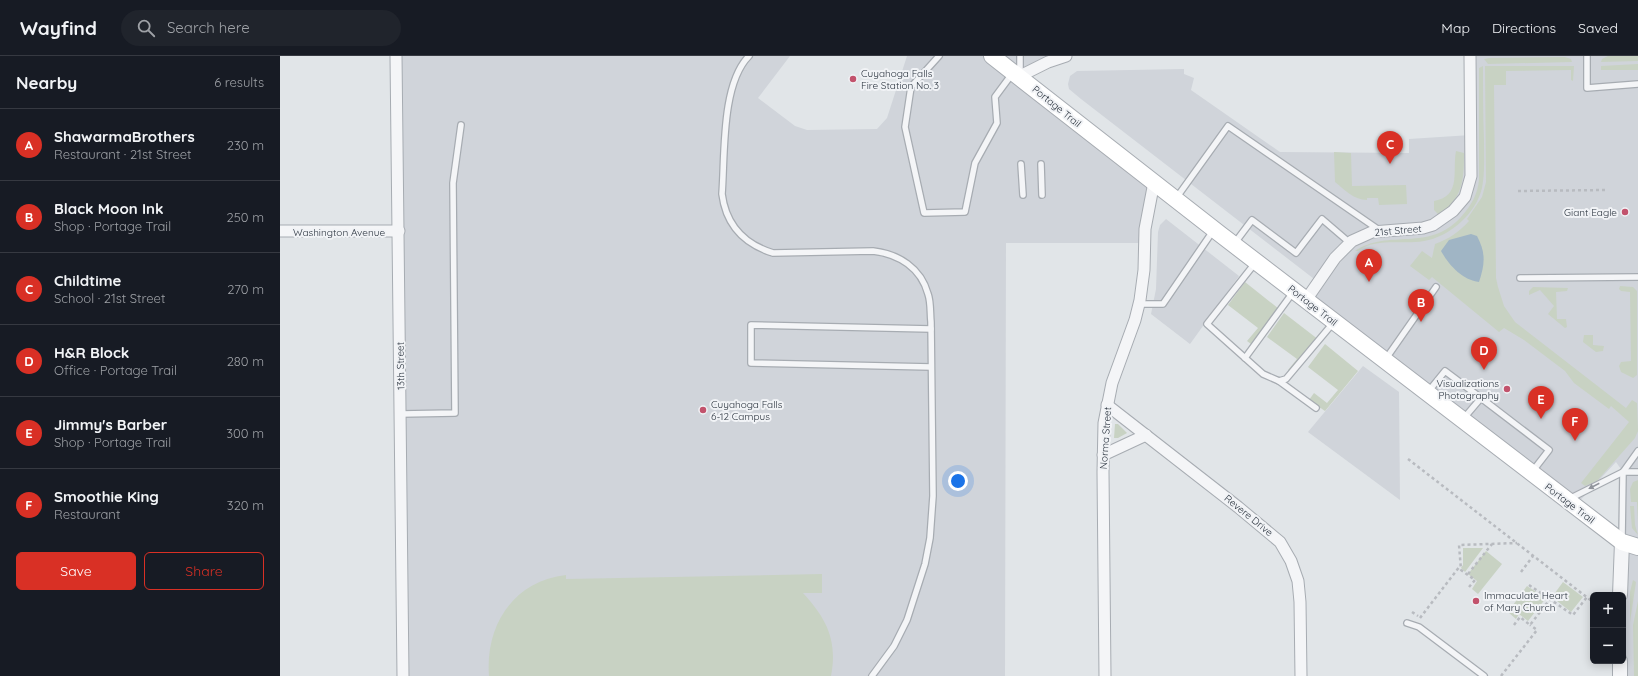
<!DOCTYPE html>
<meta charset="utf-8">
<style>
:root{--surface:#171b24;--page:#20242c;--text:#f1f3f6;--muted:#9ea1a6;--line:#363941;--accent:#d93025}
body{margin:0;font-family:Quicksand,sans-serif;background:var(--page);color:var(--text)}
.controls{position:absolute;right:12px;bottom:12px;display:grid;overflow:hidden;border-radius:6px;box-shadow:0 2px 10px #0003}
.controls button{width:36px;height:36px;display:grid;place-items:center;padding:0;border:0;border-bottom:1px solid var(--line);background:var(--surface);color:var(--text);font:20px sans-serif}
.you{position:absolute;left:678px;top:425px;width:14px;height:14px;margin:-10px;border:3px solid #fff;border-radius:50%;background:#1a73e8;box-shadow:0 0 0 6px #1a73e833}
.badge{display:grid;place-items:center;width:26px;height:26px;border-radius:50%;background:var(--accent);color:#fff;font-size:13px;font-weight:700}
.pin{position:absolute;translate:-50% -33px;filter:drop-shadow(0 1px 2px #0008)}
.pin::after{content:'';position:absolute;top:21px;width:14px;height:12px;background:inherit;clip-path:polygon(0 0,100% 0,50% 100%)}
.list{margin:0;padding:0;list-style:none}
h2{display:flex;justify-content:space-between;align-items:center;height:52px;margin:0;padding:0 16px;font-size:17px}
h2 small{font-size:13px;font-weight:400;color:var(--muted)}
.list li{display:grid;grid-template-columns:26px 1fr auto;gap:12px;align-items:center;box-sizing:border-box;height:72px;padding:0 16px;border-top:1px solid var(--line)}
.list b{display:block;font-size:15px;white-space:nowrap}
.list p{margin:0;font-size:13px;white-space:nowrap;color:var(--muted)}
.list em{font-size:13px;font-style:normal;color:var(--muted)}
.actions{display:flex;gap:8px;padding:12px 16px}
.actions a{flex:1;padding:9px 0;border:1px solid var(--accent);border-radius:6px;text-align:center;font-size:14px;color:var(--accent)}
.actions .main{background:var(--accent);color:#fff}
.icon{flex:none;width:22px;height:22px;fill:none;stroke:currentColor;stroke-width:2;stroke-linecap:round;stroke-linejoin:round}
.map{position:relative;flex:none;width:1358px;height:620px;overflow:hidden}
header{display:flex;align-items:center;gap:24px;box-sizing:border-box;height:56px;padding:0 20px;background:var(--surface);border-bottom:1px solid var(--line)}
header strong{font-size:19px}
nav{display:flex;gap:22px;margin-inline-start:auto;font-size:14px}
.search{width:280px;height:36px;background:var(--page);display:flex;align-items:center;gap:10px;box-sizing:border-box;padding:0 14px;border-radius:22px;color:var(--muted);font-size:15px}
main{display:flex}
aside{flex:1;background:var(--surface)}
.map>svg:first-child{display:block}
</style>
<header>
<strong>Wayfind</strong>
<div class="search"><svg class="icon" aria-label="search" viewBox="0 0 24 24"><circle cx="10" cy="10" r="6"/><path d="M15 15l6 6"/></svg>Search here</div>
<nav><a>Map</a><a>Directions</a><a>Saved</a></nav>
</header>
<main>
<aside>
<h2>Nearby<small>6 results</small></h2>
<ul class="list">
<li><span class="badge">A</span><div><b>ShawarmaBrothers</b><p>Restaurant · 21st Street</p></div><em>230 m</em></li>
<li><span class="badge">B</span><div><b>Black Moon Ink</b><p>Shop · Portage Trail</p></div><em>250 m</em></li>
<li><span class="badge">C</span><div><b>Childtime</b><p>School · 21st Street</p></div><em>270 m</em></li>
<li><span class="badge">D</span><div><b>H&amp;R Block</b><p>Office · Portage Trail</p></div><em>280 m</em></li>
<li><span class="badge">E</span><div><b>Jimmy's Barber</b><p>Shop · Portage Trail</p></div><em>300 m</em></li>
<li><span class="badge">F</span><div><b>Smoothie King</b><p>Restaurant</p></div><em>320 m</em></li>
</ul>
<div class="actions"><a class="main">Save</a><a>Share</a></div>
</aside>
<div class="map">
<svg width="1358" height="620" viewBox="0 0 1358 620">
<rect width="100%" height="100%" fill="#e1e5e8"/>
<g fill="#d0d4da">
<path d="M 116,0 L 510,0 L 478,42 L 515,70 L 527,74 L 597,73 L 607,62 L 627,0 L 786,0 L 740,20 L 874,126 L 865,187 L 726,187 L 725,620 L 129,620 L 123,529 Z"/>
<path d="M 1190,0 L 1358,0 L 1358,620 L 1340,620 L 1343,605 L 1343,416 L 1336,406 L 1294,451 L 1026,244 L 1038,226 L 801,43 L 789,33 L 788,28 L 790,20 L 797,15 L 904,13 L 904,18 L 914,22 L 911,34 L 1000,96 L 1129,97 L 1129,83 L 1191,79 Z"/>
<path d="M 886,163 L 959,220 L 910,288 L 871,258 L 876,233 L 878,176 L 880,169 Z"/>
<path d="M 1083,310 L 1119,336 L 1120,444 L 1028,376 Z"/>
</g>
<g fill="#c8d2c3">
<path d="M 1328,0 L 1358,0 L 1358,5 L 1321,6 L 1322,3 Z"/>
<path d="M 1285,1 L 1291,3 L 1292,6 L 1208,8 L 1204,3 L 1209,2 Z"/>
<path d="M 1358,8 L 1358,14 L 1321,14 L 1321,10 Z"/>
<path d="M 1203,10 C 1203,35 1203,59 1204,84 C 1204,100 1205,117 1202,132 C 1196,158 1169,181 1144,185 C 1123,189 1096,181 1078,195 L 1075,195 C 1109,172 1149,197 1181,161 C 1191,150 1198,138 1199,123 L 1199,12 Z"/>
<path d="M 1205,10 L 1294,10 L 1293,25 L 1291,24 L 1291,14 L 1226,15 L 1226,29 L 1214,29 L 1216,222 L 1218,231 L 1224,250 L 1235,266 L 1346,352 L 1352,344 L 1357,347 L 1358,375 L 1355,382 L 1317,425 L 1305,430 L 1301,427 L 1349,366 L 1331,350 L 1329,353 L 1294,327 L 1285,315 L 1244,284 L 1224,272 L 1219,276 L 1152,221 L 1149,224 L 1130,210 L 1142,195 L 1152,202 L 1155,188 C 1169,183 1179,176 1189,165 L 1187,163 L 1202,141 L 1206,126 Z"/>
<path d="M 1176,95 L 1184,97 C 1184,124 1183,142 1159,159 L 1154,154 L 1154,145 C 1182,140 1172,115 1176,95 Z"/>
<path d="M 1054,96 L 1071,97 L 1072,130 L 1126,129 L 1127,148 L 1099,149 L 1098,142 L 1087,142 L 1087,144 C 1074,144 1065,134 1055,126 Z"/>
<path d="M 965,226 L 999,253 L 971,288 L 967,285 L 978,272 L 948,249 Z"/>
<path d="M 1340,230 L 1353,231 L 1357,235 L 1357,319 L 1353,322 L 1341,316 L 1339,310 L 1341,306 L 1351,305 L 1350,236 L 1341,235 L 1339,233 Z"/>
<path d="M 1253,231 L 1288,232 L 1287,235 L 1276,236 L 1277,263 L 1286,263 L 1287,271 L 1285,272 L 1268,258 L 1274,250 L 1260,234 L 1249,239 L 1249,235 Z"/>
<path d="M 1004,257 L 1039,284 L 1011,317 L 1008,314 L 1017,303 L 987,281 Z"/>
<path d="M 1304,279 L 1313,279 L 1313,289 L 1324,290 L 1323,295 L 1316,296 L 1303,286 Z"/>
<path d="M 1045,288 L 1078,315 L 1045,355 L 1029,344 L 1034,337 L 1047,347 L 1058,334 L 1028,311 Z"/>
<path d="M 835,368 L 838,368 L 847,377 L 838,382 L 834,382 Z"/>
<path d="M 1358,424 L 1358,466 L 1357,446 L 1351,446 L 1350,433 L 1353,426 Z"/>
<path d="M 1350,450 L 1354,450 L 1355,469 L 1358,479 L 1352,472 Z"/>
<path d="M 1183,492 L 1203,492 L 1185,516 L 1181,512 L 1183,509 Z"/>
<path d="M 1206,495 L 1222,508 L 1198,538 L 1192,533 L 1197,525 L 1188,518 Z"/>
<path d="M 542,518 L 542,537 L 523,537 C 546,562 558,584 551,620 L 209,620 C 205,570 233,525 286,519 L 286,523 Z"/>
<path d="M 1353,524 L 1356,526 L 1350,566 L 1350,536 Z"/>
<path d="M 1283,526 L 1303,541 L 1291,556 L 1272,541 Z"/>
<path d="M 1247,530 L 1266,542 L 1248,565 L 1239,558 L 1236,563 L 1228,556 Z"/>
<path d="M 1358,545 L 1358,620 L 1354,620 L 1353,569 Z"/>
</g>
<path fill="#a0b5c5" d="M 1191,178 L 1197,180 C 1206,197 1205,208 1199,226 C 1182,224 1169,209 1161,195 L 1169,184 Z"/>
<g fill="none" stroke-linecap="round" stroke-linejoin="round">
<defs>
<g id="service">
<path d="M 469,0 C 441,28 445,100 442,138 C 446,169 464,188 493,197 L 593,195 C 619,198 641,212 648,238 C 651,246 650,257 651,266 L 653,440 L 650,482 L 645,508 L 627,564 L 614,590 L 592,620"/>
<path d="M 659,0 L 631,31 L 625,71 L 644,157 L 685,156 L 695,107 L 717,67 L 715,41 L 732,18"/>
<path d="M 740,0 L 740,18"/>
<path d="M 1307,0 L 1307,32 L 1358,28"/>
<path d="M 741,108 L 743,139"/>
<path d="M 761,108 L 762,139"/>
<path d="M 897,141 L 948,70 L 1099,174"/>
<path d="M 954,188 L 972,164 L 1016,197 L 1042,163 L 1070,187"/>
<path d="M 976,206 L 927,268 L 983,318 L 999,325 L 1006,323 L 1054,266"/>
<path d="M 1240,222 L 1358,221"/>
<path d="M 859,248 L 883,248 L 933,175"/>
<path d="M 651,273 L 471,269 L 471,307 L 651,311"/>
<path d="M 965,302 L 1014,235"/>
<path d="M 1105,304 L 1156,231"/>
<path d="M 999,325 L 1036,352"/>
<path d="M 1148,336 L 1165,315 L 1201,342"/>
<path d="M 121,358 L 175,357 L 173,127 L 181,69"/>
<path d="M 1184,362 L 1201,342 L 1269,394 L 1252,416"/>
<path d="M 1289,443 L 1343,416 L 1358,416"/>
<path d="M 1342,483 L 1343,416 L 1358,395"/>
<path d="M 1127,567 L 1139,571 L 1204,620"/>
</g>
<g id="minor">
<path d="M 116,0 L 123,620"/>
<path d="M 740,20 L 768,6 L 786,0"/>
<path d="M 0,175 L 119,175"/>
<path d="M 1026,244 L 1055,202 L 1072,185 L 1092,176 L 1143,172 L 1153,169 L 1173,155 L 1185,141 L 1191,120 L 1190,0"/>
<path d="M 827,349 L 958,451 L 1000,486 L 1011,505 L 1018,525 L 1020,546 L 1021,620"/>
<path d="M 823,399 L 866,379"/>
<path d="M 825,620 L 823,416 L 824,367 L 832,327 L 855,264 L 860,244 L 864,214 L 865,173 L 874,126"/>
</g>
<g id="tertiary">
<path d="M 1340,539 L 1342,486"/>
<path d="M 1340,605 L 1340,620"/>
</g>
<path id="secondary" d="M 712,0 L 940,178 L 1342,486 L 1358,491"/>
</defs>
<use href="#service" stroke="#a7acb2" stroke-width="8"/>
<use href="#minor" stroke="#a7acb2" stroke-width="13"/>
<use href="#tertiary" stroke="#a7acb2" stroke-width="16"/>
<use href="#secondary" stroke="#a7acb2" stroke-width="18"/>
<g stroke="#b8bbc0" stroke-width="2.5" stroke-dasharray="3 3" stroke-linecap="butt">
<path d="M 1238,135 L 1325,134"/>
<path d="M 1128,403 L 1313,546"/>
<path d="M 1241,516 L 1253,500"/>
<path d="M 1188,518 L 1212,488"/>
<path d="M 1249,529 L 1293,559 L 1307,541"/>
<path d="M 1189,531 L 1195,524 L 1181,514 L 1179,489 L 1237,487"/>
<path d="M 1132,556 L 1138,560"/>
<path d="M 1140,562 L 1180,510"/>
<path d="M 1234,569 L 1240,561 L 1250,569 L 1270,543"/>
<path d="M 1221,620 L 1257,574 L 1250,569"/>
</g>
<use href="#service" stroke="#f4f5f7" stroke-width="5.5"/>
<use href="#minor" stroke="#f4f5f7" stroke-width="11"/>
<use href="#tertiary" stroke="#f4f5f7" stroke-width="14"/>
<use href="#secondary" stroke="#fff" stroke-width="16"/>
</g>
<defs><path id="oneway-solid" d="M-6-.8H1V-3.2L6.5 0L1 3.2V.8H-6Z"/></defs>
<use fill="#90949b" href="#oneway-solid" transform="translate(1314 430) rotate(153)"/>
<g fill="#c2526c" stroke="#f1f3f6" stroke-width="1.5">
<circle cx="573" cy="23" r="4"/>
<circle cx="1345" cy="156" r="4"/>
<circle cx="1227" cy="333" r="4"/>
<circle cx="423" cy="354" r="4"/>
<circle cx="1196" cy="545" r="4"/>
</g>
<g text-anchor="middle" stroke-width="4" stroke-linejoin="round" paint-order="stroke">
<g font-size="10" fill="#2b343f" stroke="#f1f3f6" text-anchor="start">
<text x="581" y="21">Cuyahoga Falls<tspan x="581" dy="12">Fire Station No. 3</tspan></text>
<text x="1337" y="160" text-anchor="end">Giant Eagle</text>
<text x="1219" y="331" text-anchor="end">Visualizations<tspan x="1219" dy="12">Photography</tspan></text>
<text x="431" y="352">Cuyahoga Falls<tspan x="431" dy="12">6-12 Campus</tspan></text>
<text x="1204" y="543">Immaculate Heart<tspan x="1204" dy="12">of Mary Church</tspan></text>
</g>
<g font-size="10" fill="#2b343f" stroke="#f1f3f6">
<text transform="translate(777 50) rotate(39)" y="4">Portage Trail</text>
<text transform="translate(1118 174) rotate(-5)" y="4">21st Street</text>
<text x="59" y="180">Washington Avenue</text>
<text transform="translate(1033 249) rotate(38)" y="4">Portage Trail</text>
<text transform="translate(120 310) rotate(-91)" y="4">13th Street</text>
<text transform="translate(825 382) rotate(-86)" y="4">Norma Street</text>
<text transform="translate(1290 447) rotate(37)" y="4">Portage Trail</text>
<text transform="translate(969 459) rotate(39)" y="4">Revere Drive</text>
</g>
</g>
</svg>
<div class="controls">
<button>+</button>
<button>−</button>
</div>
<div class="you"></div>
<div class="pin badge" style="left:1089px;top:226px">A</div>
<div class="pin badge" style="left:1141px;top:266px">B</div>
<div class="pin badge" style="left:1110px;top:108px">C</div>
<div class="pin badge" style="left:1204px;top:314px">D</div>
<div class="pin badge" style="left:1261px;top:363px">E</div>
<div class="pin badge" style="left:1295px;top:385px">F</div>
</div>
</main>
